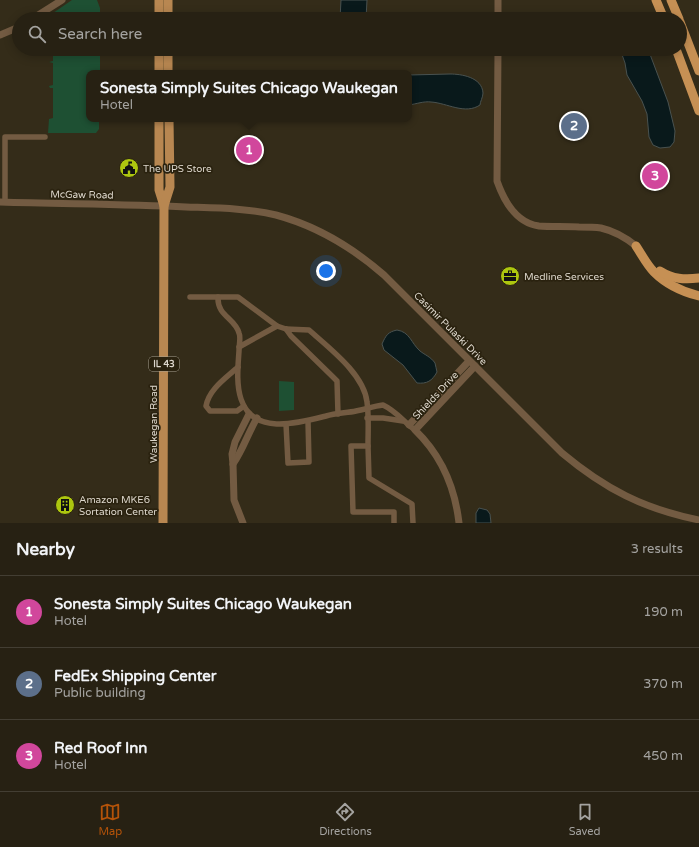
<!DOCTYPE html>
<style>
:root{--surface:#272113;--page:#2f291c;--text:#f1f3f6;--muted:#a4a3a0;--line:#433e33;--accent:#b45309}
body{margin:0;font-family:"Varela Round",sans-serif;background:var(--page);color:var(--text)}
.you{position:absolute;left:326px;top:271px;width:14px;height:14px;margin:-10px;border:3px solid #fff;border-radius:50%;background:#1a73e8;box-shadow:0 0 0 6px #1a73e833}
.badge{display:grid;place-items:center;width:26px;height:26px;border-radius:50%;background:var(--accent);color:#fff;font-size:13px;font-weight:700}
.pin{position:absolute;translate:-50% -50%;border:2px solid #fff;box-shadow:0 1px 4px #0006}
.popup{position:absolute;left:86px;top:70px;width:326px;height:52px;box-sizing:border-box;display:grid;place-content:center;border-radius:8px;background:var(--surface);filter:drop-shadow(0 1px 3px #0005);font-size:13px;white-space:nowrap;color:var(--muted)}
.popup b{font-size:15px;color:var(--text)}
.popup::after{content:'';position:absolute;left:50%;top:100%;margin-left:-8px;border:8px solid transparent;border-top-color:var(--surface)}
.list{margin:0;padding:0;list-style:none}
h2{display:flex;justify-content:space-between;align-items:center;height:52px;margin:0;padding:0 16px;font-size:17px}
h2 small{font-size:13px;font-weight:400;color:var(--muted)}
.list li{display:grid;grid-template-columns:26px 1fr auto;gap:12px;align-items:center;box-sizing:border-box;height:72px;padding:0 16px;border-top:1px solid var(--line)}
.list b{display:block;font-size:15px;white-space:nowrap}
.list p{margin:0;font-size:13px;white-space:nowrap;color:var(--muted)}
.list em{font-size:13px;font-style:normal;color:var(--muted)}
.icon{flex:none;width:22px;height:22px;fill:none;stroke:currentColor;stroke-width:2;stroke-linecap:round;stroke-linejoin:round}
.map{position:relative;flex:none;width:699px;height:523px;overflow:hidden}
.search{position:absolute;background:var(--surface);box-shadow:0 2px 10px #0003;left:12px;right:12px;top:12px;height:44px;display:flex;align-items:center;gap:10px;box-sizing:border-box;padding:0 14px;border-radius:22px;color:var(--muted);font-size:15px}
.sheet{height:268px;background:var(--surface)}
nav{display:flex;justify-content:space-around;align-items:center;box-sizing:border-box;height:56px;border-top:1px solid var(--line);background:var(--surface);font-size:11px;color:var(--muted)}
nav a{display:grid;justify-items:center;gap:2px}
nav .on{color:var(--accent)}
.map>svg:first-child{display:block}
</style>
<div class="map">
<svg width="699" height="523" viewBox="0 0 699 523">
<rect width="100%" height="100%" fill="#342c19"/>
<g fill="#1e5033">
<path d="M 72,0 L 97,0 L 100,8 L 100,19 L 52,19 L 50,17 L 53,13 Z"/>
<path d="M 53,49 L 100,49 L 100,73 L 89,73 L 89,119 L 99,119 L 99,129 L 96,133 L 48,133 L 49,119 L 53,118 L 53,88 L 50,88 L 49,86 L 53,85 L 53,63 L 49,62 L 53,61 Z"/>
<path d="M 279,381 L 294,382 L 294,410 L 279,411 Z"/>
</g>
<g fill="#09191b" stroke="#495250">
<path d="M 341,0 L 367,0 L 366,19 L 340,19 Z"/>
<path d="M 620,49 L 648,49 L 668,102 L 675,131 L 674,142 L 670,147 L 660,148 L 653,145 L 649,137 L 647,114 L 642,101 L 627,75 L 625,63 Z"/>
<path d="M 450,74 C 461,74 482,77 483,93 C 483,97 480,102 480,105 C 465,115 447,103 431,102 C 424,101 416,104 409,105 L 409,75 Z"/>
<path d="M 397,330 C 410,332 411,343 420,351 C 425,355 431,357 435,363 C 436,366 436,369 437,372 C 432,381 427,384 417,383 L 403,365 L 384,350 L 382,344 C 386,335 388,332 397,330 Z"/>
<path d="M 479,508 L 487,510 L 490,514 L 491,523 L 476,523 L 476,513 Z"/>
</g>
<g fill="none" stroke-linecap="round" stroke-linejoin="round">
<g stroke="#735b42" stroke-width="5.5">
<path d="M 5,202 L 5,137 L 45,137"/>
<path d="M 190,297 L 238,297 L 277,326 L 286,329 L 309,330 C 329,348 364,374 367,402 C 369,416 368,432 368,446"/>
<path d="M 218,297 C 217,316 235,318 239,333 C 241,337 239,346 239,351 C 238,366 236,384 241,399 C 253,436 299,423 326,416 C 336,413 347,413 356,411 C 366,409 374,406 383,405 C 396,411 404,422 415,430"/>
<path d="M 286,329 L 291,336 L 333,377 L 337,381 L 338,414"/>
<path d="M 239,347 L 277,326"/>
<path d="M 238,367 C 226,378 209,389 206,406 L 210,411 L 237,411 L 244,406"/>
<path d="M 367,418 L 383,418 L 403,421"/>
<path d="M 286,424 L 288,463 L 309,462 L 308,421"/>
<path d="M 394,523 L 394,512 L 353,512 L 351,446 L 368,446 L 369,478 L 412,504 L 413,523"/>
</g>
<g stroke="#735b42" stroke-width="7">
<path d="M 498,0 L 498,19"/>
<path d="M 32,19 L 62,0"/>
<path d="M 0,35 L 19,27"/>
<path d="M 498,49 L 497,181 C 504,201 516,223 539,226 C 552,227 566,226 579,227 C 586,227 594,227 601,228 C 614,231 625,237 636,246"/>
<path d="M 0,202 C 62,204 124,204 186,207 C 216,208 247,208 276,215 C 317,226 353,248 384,275 L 562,453 C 605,489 644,509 699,520"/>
<path d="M 409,425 L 469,361"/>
<path d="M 233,464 C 243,450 248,433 257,418"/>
<path d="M 243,523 L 234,500 L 233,464 L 232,454 L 235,442 L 249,414"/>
<path d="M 459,523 C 455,488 441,455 415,430 L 475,366"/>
</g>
<g stroke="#b88751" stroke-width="9">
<path d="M 159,19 L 159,0"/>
<path d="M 168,19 L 168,0"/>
<path d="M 168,49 L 168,73"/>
<path d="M 159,73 L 159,49"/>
<path d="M 159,119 L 159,190 L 164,206"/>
<path d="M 163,523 L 164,206 L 170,187 L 169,119"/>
</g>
<g stroke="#c69054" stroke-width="9">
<path d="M 656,0 L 664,19"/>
<path d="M 671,0 L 679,19"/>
<path d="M 680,22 L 699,71"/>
<path d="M 676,49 L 699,111"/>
<path d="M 636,246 C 642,255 647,265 654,272 C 666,284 683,292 699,296"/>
<path d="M 660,271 C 673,279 684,280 699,278"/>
</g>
</g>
<defs>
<symbol id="civic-disc" viewBox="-11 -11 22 22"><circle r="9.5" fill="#adc60f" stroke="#2a220f"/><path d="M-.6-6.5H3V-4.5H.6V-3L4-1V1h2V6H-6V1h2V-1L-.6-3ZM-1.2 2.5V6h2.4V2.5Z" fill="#111"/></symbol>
<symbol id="office-disc" viewBox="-11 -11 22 22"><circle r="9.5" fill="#adc60f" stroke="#2a220f"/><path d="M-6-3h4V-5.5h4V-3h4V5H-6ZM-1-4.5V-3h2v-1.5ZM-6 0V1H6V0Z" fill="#111"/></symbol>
<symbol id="building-disc" viewBox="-11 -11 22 22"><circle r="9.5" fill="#adc60f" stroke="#2a220f"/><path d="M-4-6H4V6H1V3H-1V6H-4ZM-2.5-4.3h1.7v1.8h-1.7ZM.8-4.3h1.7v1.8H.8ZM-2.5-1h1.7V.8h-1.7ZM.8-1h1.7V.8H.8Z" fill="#111"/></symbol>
</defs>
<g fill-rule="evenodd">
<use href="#civic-disc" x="118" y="157" width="22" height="22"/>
<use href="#office-disc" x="499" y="265" width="22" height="22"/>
<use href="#building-disc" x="54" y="494" width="22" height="22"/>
</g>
<g text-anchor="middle" stroke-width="3.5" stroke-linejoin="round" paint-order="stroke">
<rect fill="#2a220f" stroke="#a7a193" stroke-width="1" x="149" y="357" width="30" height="14" rx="3"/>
<g font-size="9" font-weight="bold" fill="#ddd7cc">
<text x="164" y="367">IL 43</text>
</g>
<g font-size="10" fill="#ddd7cc" stroke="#2a220f" text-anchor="start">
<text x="143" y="172">The UPS Store</text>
<text x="524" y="280">Medline Services</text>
<text x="79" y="503">Amazon MKE6<tspan x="79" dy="12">Sortation Center</tspan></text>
</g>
<g font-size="10" fill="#ddd7cc" stroke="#2a220f">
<text transform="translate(82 194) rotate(1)" y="4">McGaw Road</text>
<text transform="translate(451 328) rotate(45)" y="4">Casimir Pulaski Drive</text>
<text transform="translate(435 395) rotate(-47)" y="4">Shields Drive</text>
<text transform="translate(153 424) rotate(-90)" y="4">Waukegan Road</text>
</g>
</g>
</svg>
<div class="you"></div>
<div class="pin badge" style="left:249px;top:150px;background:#d1479c">1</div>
<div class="popup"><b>Sonesta Simply Suites Chicago Waukegan</b>Hotel</div>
<div class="pin badge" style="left:574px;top:126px;background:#5c6f8a">2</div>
<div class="pin badge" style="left:655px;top:176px;background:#d1479c">3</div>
<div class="search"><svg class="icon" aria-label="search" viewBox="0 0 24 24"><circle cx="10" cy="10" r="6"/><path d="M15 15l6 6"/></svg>Search here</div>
</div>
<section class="sheet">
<h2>Nearby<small>3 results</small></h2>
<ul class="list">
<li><span class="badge" style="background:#d1479c">1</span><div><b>Sonesta Simply Suites Chicago Waukegan</b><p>Hotel</p></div><em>190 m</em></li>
<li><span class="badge" style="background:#5c6f8a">2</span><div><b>FedEx Shipping Center</b><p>Public building</p></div><em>370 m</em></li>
<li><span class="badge" style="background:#d1479c">3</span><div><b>Red Roof Inn</b><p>Hotel</p></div><em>450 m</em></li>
</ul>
</section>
<nav>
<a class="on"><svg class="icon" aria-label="map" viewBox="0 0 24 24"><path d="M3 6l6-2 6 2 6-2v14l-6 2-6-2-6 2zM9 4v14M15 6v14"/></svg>Map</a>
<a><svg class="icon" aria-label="directions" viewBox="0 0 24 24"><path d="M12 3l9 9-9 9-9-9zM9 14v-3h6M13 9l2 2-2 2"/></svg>Directions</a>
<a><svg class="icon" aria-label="saved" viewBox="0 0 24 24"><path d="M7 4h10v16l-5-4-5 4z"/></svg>Saved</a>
</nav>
